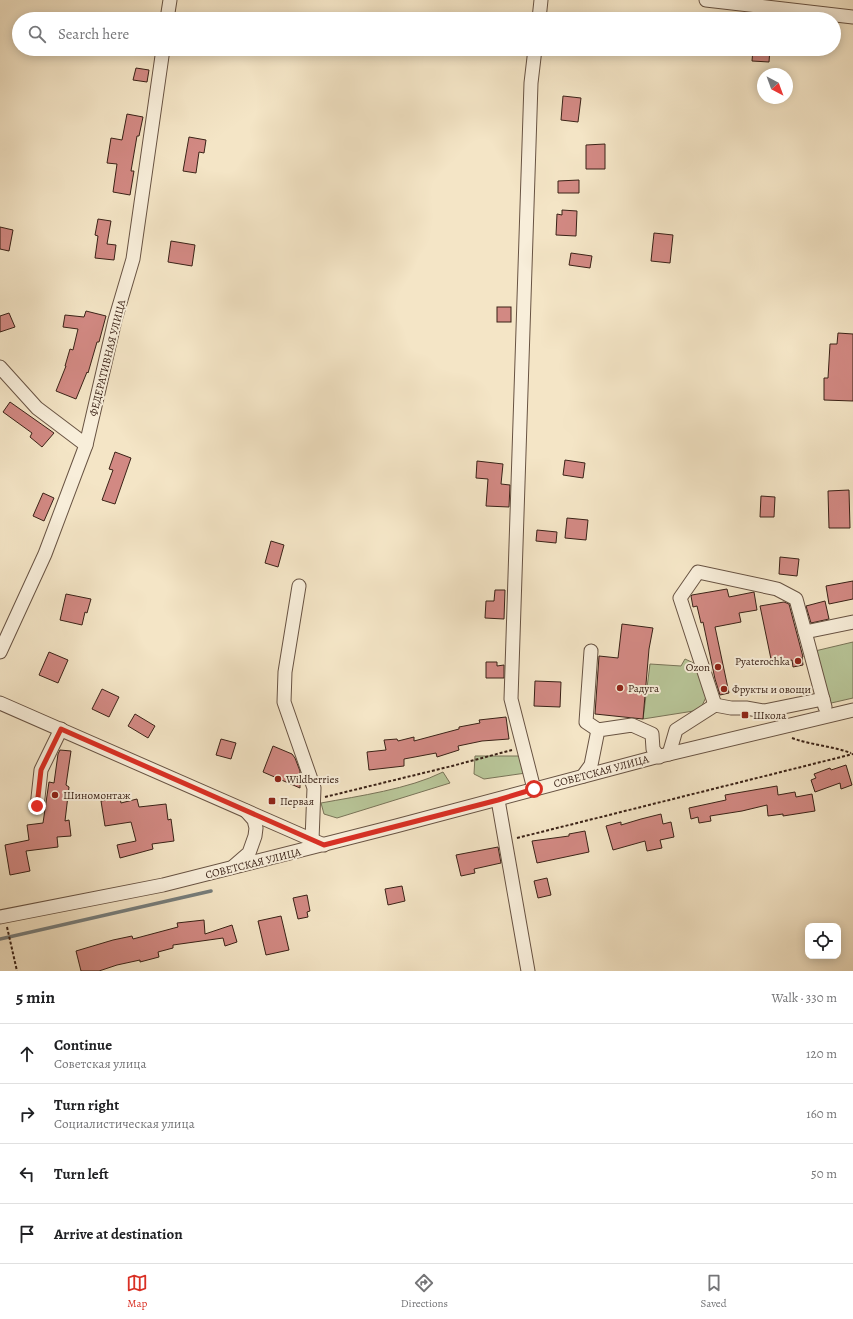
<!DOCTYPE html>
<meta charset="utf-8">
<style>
:root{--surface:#fff;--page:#f6f6f6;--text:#202124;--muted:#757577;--line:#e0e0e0;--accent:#d93025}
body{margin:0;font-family:Alegreya,serif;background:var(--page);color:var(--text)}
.controls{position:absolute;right:12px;bottom:12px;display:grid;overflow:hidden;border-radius:8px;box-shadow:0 2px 10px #0003}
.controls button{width:36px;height:36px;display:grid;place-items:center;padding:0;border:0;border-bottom:1px solid var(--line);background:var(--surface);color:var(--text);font:20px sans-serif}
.compass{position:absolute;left:757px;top:68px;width:36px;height:36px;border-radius:50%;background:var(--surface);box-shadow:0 2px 10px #0003;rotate:139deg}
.stop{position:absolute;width:12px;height:12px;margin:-9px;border:3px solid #d93025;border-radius:50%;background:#fff}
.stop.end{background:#d93025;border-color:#fff;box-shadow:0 1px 4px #0008}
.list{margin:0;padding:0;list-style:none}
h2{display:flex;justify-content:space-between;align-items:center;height:52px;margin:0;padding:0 16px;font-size:17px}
h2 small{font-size:13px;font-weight:400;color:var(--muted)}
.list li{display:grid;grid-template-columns:26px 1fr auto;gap:12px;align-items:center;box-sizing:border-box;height:60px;padding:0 16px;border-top:1px solid var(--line)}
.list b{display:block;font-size:15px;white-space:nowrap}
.list p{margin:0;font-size:13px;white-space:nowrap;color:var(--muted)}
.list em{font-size:13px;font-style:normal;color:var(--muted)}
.icon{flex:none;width:22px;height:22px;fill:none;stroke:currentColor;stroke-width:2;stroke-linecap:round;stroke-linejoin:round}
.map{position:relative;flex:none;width:853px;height:971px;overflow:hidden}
.search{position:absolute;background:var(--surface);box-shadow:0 2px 10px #0003;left:12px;right:12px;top:12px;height:44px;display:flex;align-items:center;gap:10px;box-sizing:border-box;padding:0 14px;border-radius:22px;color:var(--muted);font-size:15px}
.sheet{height:292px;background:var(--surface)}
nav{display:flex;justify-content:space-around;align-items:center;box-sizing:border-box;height:56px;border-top:1px solid var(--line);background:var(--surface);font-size:11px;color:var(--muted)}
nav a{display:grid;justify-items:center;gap:2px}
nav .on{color:var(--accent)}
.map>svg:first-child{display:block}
</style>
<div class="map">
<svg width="853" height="971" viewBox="0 0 853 971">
<rect width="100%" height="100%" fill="#f4e5c6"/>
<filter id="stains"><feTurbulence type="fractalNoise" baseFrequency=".005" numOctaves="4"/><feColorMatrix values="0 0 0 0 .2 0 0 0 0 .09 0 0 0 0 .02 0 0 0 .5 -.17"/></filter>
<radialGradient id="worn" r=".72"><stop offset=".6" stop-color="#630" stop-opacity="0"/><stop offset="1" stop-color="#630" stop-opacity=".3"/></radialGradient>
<g fill="#b8c598" stroke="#797458">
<path d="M 853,642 L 853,698 L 827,704 L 815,651 Z"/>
<path d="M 685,659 L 698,665 L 707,695 L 700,710 L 643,719 L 650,664 L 681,666 Z"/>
<path d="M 475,756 L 519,756 L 526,773 L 484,779 L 474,774 Z"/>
<path d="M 443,772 L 450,783 L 337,818 L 324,814 L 321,803 C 359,796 409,789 443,772 Z"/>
</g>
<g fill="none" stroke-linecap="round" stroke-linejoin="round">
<path stroke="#777e7c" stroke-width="3.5" d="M 0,939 L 211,891"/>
</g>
<g fill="#d28983" stroke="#3a2217">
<path d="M 753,49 L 770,49 L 769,62 L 752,61 Z"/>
<path d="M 136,68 L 149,70 L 147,82 L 133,80 Z"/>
<path d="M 563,96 L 581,98 L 578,122 L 561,120 Z"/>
<path d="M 127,114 L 143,117 L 139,136 L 137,136 L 131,171 L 134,171 L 130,195 L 113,192 L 117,164 L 107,163 L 111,138 L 122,140 Z"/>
<path d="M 189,137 L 206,140 L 204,153 L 199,152 L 196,173 L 183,171 Z"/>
<path d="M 605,144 L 605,169 L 586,169 L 586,145 Z"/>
<path d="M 579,180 L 579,193 L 558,193 L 558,181 Z"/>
<path d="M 562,210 L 577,211 L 576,236 L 556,235 L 557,214 L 562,215 Z"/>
<path d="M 98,219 L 111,221 L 107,244 L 116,245 L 114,260 L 95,258 L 98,236 L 95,235 Z"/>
<path d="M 0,227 L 13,230 L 9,251 L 0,249 Z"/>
<path d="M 654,233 L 673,235 L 670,263 L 651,261 Z"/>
<path d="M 171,241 L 195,245 L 192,266 L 168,262 Z"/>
<path d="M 571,253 L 592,256 L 590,268 L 569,265 Z"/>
<rect x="497" y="307" width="14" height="15"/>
<path d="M 86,311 L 106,316 L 99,342 L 97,342 L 88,373 L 87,372 L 76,399 L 56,391 L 66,366 L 65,366 L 70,349 L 73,350 L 78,329 L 63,327 L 65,315 L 84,317 Z"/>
<path d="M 9,313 L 15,327 L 0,332 L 0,316 Z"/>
<path d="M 838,333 L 853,334 L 853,401 L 824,400 L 824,378 L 828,378 L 830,344 L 837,344 Z"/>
<path d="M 10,402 L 54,433 L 42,447 L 30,437 L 32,433 L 3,412 Z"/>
<path d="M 115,452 L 131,458 L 115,504 L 102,500 L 113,470 L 109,469 Z"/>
<path d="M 565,460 L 585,463 L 583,478 L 563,475 Z"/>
<path d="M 477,461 L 503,464 L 501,484 L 510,485 L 509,507 L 486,506 L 488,479 L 476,478 Z"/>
<path d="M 849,490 L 850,528 L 829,528 L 828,491 Z"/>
<path d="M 43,493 L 54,498 L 44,521 L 33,516 Z"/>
<path d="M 761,496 L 775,497 L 774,517 L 760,517 Z"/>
<path d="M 567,518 L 588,520 L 586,540 L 565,538 Z"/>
<path d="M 537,530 L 557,532 L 556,543 L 536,541 Z"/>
<path d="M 271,541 L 284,545 L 278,567 L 265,563 Z"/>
<path d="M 780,557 L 799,559 L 797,576 L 779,574 Z"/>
<path d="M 853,581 L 853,599 L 829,604 L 826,586 Z"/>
<path d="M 727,589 L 729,597 L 754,592 L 757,610 L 739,613 L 741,622 L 715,627 L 729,693 L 720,695 L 715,679 L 703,622 L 701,623 L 697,606 L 693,607 L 691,596 L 692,595 Z"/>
<path d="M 495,590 L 505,590 L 504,619 L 485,618 L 486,601 L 494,601 Z"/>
<path d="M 66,594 L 91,599 L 87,613 L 85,612 L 82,625 L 60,620 Z"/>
<path d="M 825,601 L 829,619 L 811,623 L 806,606 Z"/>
<path d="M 784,602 L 789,604 L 803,657 L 802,657 L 803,665 L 793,667 L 792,660 L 772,664 L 760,606 Z"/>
<path d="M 622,624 L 653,628 L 649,649 L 643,719 L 595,714 L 599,656 L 618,658 Z"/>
<path d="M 49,652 L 68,660 L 58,683 L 39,675 Z"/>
<path d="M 486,662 L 497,662 L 497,666 L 504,665 L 504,678 L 486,678 Z"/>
<path d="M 535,681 L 561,682 L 560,707 L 534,706 Z"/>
<path d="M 102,689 L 119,697 L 109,717 L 92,709 Z"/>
<path d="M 135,714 L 155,726 L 148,738 L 128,726 Z"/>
<path d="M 506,717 L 509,739 L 482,741 L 458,746 L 459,750 L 437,757 L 436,753 L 404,759 L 404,766 L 369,770 L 367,752 L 386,750 L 384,740 L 397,739 L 398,741 L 414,737 L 414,741 L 459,729 L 459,727 L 480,723 L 479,720 Z"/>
<path d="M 221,739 L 236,743 L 231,759 L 216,755 Z"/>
<path d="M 273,746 L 292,754 L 295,758 L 300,771 L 300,788 L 263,772 Z"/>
<path d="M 60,750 L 71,751 L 66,785 L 69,787 L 65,821 L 69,820 L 71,836 L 57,837 L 58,847 L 26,851 L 30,871 L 10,875 L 5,845 L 29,840 L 27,825 L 43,823 L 49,782 L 54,783 L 58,754 Z"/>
<path d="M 846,765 L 852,785 L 841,789 L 840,783 L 815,792 L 811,780 L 816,778 L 814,774 L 830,768 L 831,770 Z"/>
<path d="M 777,786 L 778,795 L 795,792 L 796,797 L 812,794 L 815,811 L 783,816 L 783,814 L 768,816 L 767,805 L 742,811 L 710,816 L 711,821 L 699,823 L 698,817 L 691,819 L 689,808 L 726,800 L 725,795 Z"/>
<path d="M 120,798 L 121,803 L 137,799 L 139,807 L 166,804 L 168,820 L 171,819 L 174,841 L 152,844 L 153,849 L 120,858 L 117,845 L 136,841 L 131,822 L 105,826 L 101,801 Z"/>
<path d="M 661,814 L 663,824 L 671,822 L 674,837 L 660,840 L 662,848 L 647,851 L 645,841 L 613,850 L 606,826 L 621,822 L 621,825 L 641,819 Z"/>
<path d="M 585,831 L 589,852 L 537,863 L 532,841 L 569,836 L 569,834 Z"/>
<path d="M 498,847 L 501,863 L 474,869 L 475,873 L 461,876 L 456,855 Z"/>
<path d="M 547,878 L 551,895 L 538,898 L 534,881 Z"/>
<path d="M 402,886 L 405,901 L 388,905 L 385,889 Z"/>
<path d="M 307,895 L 310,911 L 307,912 L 308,917 L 298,919 L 293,898 Z"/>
<path d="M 281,916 L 289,950 L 266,955 L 258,921 Z"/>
<path d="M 204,920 L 205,934 L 232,925 L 237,942 L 225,946 L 223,938 L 173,945 L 173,948 L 158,952 L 159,957 L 140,962 L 140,960 L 117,965 L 99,971 L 81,971 L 76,951 L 113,940 L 132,936 L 133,939 L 178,927 L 177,923 Z"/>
</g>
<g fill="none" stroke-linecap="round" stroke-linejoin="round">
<defs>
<g id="minor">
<path d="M 706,0 L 853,17"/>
<path d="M 167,19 L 170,0"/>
<path d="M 539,19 L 541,0"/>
<path d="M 0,367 L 37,408 L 86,445"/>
<path d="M 299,586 L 285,672 L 284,702 L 314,788 L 312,840"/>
<path d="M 591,651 L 586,722 L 598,730"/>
<path d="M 0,652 L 45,554 L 86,445 L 115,320 L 133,259 L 163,49"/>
<path d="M 0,703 L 324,845"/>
<path d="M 715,705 L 680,598 L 698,572 L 777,589 L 796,599 L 805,632"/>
<path d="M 825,707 L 805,632 L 853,622"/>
<path d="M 669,754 L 676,730 L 715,705 L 731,708 L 746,708 L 764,711 L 823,699"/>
<path d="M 583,776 L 591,765 L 598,730 L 632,725 L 652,734 L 653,749 L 659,757"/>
<path d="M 534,789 L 511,699 L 531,83 L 535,49"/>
<path d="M 498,800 L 528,971"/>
<path d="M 37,807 L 41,770 L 61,729"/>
<path d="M 234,866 L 249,853 L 255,836 L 256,828 L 254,820 L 246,811"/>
<path d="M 0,917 L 163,885 L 396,826 L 652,758 L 853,710"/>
</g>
</defs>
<use href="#minor" stroke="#685343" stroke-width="15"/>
<g stroke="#3a2217" stroke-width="2" stroke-dasharray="3 2" stroke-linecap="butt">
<path d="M 792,738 C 811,745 832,746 851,753"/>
<path d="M 325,797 L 452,766 L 512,750"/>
<path d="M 517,838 L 853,754"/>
<path d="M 7,927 L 17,971"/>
</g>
<use href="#minor" stroke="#f8eeda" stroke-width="13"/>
</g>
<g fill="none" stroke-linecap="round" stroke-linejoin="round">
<path stroke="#d93025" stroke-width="5" d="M 37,806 L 41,770 L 61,729 L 324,845 L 498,800 L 534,789"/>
</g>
<g fill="#8f2418" stroke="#f8eeda" stroke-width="1.5">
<circle cx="798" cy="661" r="4"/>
<circle cx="718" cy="667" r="4"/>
<circle cx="620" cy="688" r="4"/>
<circle cx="724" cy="689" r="4"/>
<rect x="741" y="711" width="8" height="8" rx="2"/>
<circle cx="278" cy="779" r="4"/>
<circle cx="55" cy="795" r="4"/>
<rect x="268" y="797" width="8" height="8" rx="2"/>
</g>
<g text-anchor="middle" stroke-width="4" stroke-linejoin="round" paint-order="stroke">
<g font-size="11" fill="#3a2217" stroke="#f8eeda">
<text transform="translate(107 358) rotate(-76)" y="4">ФЕДЕРАТИВНАЯ УЛИЦА</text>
<text transform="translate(601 771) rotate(-15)" y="4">СОВЕТСКАЯ УЛИЦА</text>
<text transform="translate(253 863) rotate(-14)" y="4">СОВЕТСКАЯ УЛИЦА</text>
</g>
<g font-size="11" fill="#3a2217" stroke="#f8eeda" text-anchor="start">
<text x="790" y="665" text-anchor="end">Pyaterochka</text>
<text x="710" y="671" text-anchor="end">Ozon</text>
<text x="628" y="692">Радуга</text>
<text x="732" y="693">Фрукты и овощи</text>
<text x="753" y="719">Школа</text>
<text x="286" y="783">Wildberries</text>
<text x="63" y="799">Шиномонтаж</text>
<text x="280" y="805">Первая</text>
</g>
</g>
<rect width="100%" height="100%" filter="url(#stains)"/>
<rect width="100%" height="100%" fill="url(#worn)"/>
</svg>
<div class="controls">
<button><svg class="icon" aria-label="locate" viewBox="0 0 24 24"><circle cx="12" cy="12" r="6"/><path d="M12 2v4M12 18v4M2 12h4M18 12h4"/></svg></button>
</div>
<svg class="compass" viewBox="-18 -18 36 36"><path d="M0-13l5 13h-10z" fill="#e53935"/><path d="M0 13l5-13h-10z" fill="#757577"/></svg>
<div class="stop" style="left:534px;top:789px"></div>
<div class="stop end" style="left:37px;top:806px"></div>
<div class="search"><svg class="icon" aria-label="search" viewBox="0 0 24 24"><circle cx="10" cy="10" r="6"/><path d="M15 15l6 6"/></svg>Search here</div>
</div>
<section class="sheet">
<h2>5 min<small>Walk · 330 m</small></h2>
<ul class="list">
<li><svg class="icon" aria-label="ahead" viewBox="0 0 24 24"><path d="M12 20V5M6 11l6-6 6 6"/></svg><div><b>Continue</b><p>Советская улица</p></div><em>120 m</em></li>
<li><svg class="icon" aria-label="right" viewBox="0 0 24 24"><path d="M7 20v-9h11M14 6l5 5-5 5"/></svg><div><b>Turn right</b><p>Социалистическая улица</p></div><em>160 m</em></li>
<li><svg class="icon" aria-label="left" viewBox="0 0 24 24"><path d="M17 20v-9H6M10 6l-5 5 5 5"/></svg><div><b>Turn left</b></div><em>50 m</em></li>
<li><svg class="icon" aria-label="arrive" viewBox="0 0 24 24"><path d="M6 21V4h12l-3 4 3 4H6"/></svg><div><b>Arrive at destination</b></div></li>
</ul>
</section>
<nav>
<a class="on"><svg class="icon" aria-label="map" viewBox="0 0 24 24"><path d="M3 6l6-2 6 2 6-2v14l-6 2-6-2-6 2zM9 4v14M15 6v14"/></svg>Map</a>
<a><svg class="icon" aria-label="directions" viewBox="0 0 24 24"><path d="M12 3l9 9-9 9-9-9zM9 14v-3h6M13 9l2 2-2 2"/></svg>Directions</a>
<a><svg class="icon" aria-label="saved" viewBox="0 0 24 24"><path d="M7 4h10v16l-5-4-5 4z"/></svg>Saved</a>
</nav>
